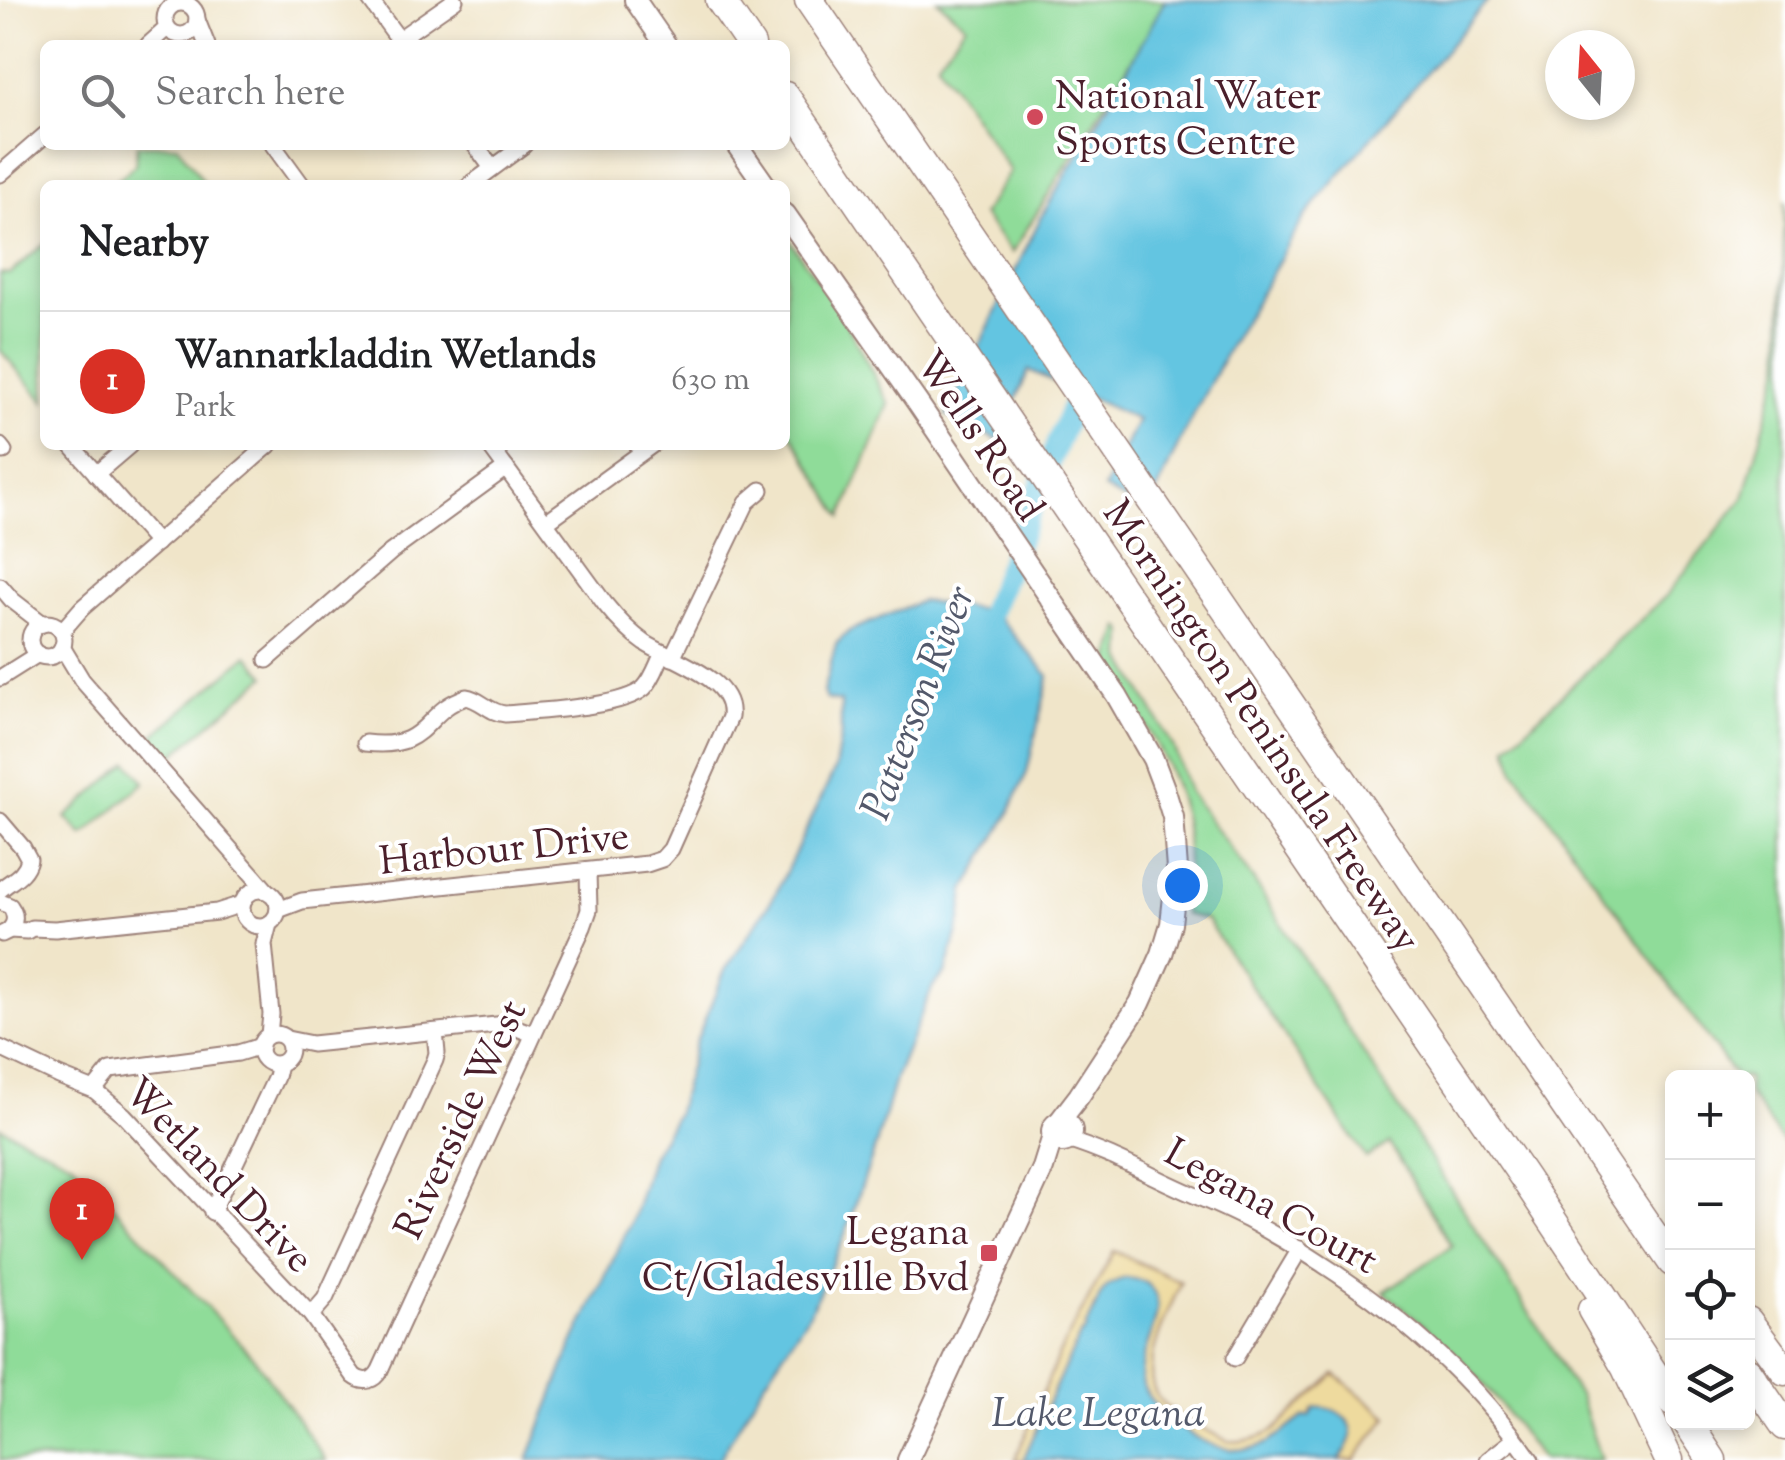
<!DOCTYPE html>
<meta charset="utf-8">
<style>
:root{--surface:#fff;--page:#f2f2f2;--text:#202124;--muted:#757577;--line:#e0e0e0;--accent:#d93025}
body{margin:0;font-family:"Sorts Mill Goudy",serif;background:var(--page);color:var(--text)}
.controls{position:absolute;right:30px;bottom:30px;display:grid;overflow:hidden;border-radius:15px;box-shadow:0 5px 15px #0003}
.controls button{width:90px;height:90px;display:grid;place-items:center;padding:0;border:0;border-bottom:2px solid var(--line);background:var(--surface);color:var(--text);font:50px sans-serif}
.compass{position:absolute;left:1545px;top:30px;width:90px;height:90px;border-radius:50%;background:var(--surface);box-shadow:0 5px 15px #0003;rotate:342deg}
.you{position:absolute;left:1182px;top:885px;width:35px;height:35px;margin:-25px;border:8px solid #fff;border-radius:50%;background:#1a73e8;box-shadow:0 0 0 15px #1a73e833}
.badge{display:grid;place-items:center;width:65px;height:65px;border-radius:50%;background:var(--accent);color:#fff;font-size:32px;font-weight:700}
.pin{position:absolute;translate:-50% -82px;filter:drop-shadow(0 2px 5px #0008)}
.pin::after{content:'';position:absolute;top:52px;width:35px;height:30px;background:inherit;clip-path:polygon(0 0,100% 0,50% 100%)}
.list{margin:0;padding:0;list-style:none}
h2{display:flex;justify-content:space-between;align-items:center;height:130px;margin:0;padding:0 40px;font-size:42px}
h2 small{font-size:32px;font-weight:400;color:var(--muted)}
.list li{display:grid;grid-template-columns:65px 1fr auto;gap:30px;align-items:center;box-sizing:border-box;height:140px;padding:0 40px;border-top:2px solid var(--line)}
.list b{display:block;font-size:38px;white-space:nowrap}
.list p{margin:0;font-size:32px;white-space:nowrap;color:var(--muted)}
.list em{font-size:32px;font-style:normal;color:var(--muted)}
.icon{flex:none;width:55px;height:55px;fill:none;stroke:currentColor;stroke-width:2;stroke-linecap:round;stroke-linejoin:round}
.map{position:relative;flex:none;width:1785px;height:1460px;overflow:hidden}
.search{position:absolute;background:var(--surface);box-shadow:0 5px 15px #0003;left:40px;top:40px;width:750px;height:110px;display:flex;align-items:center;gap:25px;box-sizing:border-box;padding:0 35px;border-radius:15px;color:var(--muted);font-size:38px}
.panel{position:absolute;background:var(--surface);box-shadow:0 5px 15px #0003;left:40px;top:180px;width:750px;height:270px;border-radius:15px}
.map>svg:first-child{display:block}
</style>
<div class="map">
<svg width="1785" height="1460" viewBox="0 0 1785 1460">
<rect width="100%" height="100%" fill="#fff"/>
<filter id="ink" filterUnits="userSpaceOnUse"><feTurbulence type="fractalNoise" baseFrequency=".01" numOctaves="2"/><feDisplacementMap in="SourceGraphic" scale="20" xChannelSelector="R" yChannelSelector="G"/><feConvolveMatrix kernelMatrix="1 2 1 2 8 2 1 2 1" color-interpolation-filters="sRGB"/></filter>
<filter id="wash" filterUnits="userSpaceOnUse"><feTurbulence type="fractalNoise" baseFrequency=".0048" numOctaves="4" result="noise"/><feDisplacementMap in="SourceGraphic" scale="40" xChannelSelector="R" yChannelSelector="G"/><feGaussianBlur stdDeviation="2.25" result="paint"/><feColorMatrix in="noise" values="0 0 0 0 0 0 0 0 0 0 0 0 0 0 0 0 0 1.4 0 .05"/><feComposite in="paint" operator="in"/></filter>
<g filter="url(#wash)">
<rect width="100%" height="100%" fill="#f0e5c9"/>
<g fill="#8fdc99" stroke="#6c7e62" stroke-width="2.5">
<path d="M 937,0 L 1165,0 L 1144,40 L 1012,253 L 982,215 L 1010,171 L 937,62 L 966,25 Z"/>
<path d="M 137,145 L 177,145 L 206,185 L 112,185 L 135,165 Z"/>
<path d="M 1785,201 L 1785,1145 L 1748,1093 L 1748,1078 L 1736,1077 L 1515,771 L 1508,746 L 1665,597 L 1744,498 L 1781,364 Z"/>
<path d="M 785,234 L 841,313 L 889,404 L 842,517 L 785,424 Z"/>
<path d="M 45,243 L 45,402 L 0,350 L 0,273 L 10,274 Z"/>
<path d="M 1120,627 L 1123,629 L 1124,633 L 1123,658 L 1174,748 L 1189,792 L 1254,881 L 1551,1347 L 1566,1376 L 1579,1394 L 1601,1460 L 1541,1460 C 1511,1416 1478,1374 1439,1338 C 1421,1322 1402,1308 1384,1292 L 1452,1246 L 1389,1143 L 1366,1158 L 1206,919 L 1184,914 C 1187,882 1189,851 1184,820 C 1174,762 1139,714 1108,666 Z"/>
<path d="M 248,655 L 266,676 L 170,758 L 152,737 Z"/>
<path d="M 128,762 L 145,782 L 83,836 L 66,817 Z"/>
<path d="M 0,1127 L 73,1163 L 254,1358 L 326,1460 L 0,1460 Z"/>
</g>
<path fill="#eeda9e" stroke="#9c7c64" stroke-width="2.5" d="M 1114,1251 L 1181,1282 C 1169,1313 1135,1370 1160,1400 C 1174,1417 1208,1430 1227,1441 C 1243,1443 1261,1438 1274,1430 L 1335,1374 L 1388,1417 L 1354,1460 L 1340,1460 L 1350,1442 L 1350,1425 L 1334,1410 L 1312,1411 L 1310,1417 L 1303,1417 C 1290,1426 1278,1437 1265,1444 C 1229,1460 1193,1440 1167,1417 C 1156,1406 1144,1395 1142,1379 C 1139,1350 1162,1324 1156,1296 L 1094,1306 L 1092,1318 L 1086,1325 L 1086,1329 L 1080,1336 L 1058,1381 L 1023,1460 L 1015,1460 L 1059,1354 Z"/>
<g fill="#63c5e1" stroke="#567286" stroke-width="2.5">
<path d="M 1165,0 L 1488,0 L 1305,216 L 1230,345 L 1181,439 L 1148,511 L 1104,489 L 1138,420 L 1029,370 L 998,440 L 946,415 L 1042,215 L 1111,99 Z"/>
<path d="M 921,601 L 993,611 L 1049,676 L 1027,772 L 1007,818 L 965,890 L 961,921 L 946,973 L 933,986 L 896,1076 L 876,1145 L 843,1240 L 810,1312 L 757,1394 L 719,1460 L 528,1460 L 571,1348 L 632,1220 L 652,1155 L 676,1115 L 696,1041 L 725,970 L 775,895 L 835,769 L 841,734 L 841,702 L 826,699 L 823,692 L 836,644 L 849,631 Z"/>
<path d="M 1126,1278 C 1140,1279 1151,1282 1156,1297 C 1163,1317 1138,1353 1142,1380 C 1144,1395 1156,1407 1167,1417 C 1194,1440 1230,1460 1265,1444 C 1278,1437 1291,1426 1303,1417 L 1310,1416 L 1315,1408 C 1330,1405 1354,1417 1352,1436 C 1350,1444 1344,1453 1340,1460 L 1023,1460 L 1058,1381 L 1080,1336 L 1086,1329 L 1086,1325 C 1101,1305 1094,1285 1126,1278 Z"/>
</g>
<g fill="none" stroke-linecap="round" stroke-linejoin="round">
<path stroke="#63c5e1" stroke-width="22" d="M 980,637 L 1068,416 L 1083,385"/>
</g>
</g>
<g filter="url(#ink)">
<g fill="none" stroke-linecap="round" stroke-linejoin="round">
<defs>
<g id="minor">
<path d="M 370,0 L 403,45"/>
<circle cx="181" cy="19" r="16"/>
<path d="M 197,20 L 207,45"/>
<path d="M 399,39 L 455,0"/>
<path d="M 148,45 L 167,28"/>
<path d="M 273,145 L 302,185"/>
<path d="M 475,145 L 492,168"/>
<path d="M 0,174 L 45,135"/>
<path d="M 470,185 L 524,145"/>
<path d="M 71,445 L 157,543"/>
<path d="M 0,446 L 4,451"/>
<path d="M 96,474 L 130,445"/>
<path d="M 546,522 L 652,445"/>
<path d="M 0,586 L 12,600 L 43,624"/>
<circle cx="47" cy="640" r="17"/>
<path d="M 62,631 L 82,608 L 269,445"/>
<path d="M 62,647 L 82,680 L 266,890"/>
<path d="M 672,658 L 747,502 L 761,490"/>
<path d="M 267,660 L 391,552 L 506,468"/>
<path d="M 0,678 L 38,654"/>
<path d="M 365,743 C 431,751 421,712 466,697 C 481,699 489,713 505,714 C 536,711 622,708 644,688 C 653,679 657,665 663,653"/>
<path d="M 0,821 L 23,848 L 29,859 C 25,876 11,880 0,890"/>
<circle cx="260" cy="908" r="18"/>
<path d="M 0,902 L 10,906 C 18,917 15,929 2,934"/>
<path d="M 278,910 L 302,901 L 647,864 L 662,859 L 671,849 L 730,717 C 735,678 671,660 645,643 C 629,632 617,619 605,604 L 489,445"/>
<path d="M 269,924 L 264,944 L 271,1014 L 269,1035"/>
<path d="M 9,930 L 27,931 L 32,928 L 55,929 L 217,912 L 242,904"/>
<circle cx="275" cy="1049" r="15"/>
<path d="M 287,1039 L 312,1044 L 506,1024 L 533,1034"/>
<path d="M 0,1048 L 59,1076 L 94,1090 L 124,1115 L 311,1315 L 354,1376 C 364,1384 374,1381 380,1370 L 583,927 L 589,910 L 588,871"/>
<path d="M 94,1090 L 110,1070 L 238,1053 L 261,1046"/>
<path d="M 1067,1140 C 1106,1152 1136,1168 1172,1185 C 1197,1197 1224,1207 1248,1220 C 1359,1280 1458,1356 1531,1460"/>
<path d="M 212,1212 L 276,1077 L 279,1064"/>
<path d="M 311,1315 L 325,1299 L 435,1060 L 437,1053 L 435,1032"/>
<path d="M 1235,1358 L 1300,1249"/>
<path d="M 1488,1460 L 1515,1439"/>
</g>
<g id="secondary">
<path d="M 635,0 L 666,45"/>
<path d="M 737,145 L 765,185"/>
<path d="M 785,214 L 917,402 L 1117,696 L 1153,759 L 1164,788 L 1173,817 L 1177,869 L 1171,924 L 1162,954 L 1140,1003 L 1079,1096 L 1059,1122"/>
<circle cx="1062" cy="1132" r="10"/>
<path d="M 908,1460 L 1043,1168 L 1053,1136"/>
</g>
<g id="motorway">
<path d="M 720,0 L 751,45"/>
<path d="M 809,0 L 1672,1262"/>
<path d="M 785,96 L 1525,1179 L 1672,1401"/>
<path d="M 1592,1310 L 1626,1368 L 1669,1460"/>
<path d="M 1748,1321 L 1785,1371"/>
<path d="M 1748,1372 L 1785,1426"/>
<path d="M 1687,1422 L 1712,1460"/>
</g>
</defs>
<use href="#minor" stroke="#9d827a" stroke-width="19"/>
<use href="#secondary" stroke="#9d827a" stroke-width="24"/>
<use href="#motorway" stroke="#9d827a" stroke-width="31"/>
<use href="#minor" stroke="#fff" stroke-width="15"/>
<use href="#secondary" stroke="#fff" stroke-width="20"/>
<use href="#motorway" stroke="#fff" stroke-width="28"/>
</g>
</g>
<g fill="#d1495b" stroke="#fff" stroke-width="4">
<circle cx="1035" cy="117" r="10"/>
<rect x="979" y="1243" width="20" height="20" rx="5"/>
</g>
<g text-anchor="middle" stroke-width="8" stroke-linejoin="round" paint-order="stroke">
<g font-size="40" fill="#4a1f2b" stroke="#fff" text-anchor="start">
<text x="1055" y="108">National Water<tspan x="1055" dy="46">Sports Centre</tspan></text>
<text x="969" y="1244" text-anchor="end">Legana<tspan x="969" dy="46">Ct/Gladesville Bvd</tspan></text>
</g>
<g font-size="40" fill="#4a1f2b" stroke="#fff">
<text transform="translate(981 435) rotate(56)" y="14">Wells Road</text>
<text transform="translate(1263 725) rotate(56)" y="14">Mornington Peninsula Freeway</text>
<text transform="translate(504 847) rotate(-6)" y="14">Harbour Drive</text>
<text transform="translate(459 1119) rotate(-65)" y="14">Riverside West</text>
<text transform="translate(220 1174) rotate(46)" y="14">Wetland Drive</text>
<text transform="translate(1272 1205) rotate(29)" y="14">Legana Court</text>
</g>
<g font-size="42" font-style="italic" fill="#53596b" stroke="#fff">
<text transform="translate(916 702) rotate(-69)" y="15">Patterson River</text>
<text x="1098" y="1426">Lake Legana</text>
</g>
</g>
</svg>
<div class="controls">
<button>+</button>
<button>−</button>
<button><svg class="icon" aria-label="locate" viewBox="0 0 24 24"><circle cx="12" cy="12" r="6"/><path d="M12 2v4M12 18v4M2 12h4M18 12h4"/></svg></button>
<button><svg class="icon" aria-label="layers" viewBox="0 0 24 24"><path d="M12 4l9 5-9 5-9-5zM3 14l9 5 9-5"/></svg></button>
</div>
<svg class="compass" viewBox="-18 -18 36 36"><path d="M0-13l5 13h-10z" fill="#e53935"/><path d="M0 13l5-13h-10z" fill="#757577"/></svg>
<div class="you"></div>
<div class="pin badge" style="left:82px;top:1260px">1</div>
<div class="search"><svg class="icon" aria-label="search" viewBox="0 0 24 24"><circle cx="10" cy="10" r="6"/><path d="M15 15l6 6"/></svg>Search here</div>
<section class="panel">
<h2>Nearby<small></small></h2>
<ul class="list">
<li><span class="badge">1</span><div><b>Wannarkladdin Wetlands</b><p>Park</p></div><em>630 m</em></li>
</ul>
</section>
</div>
